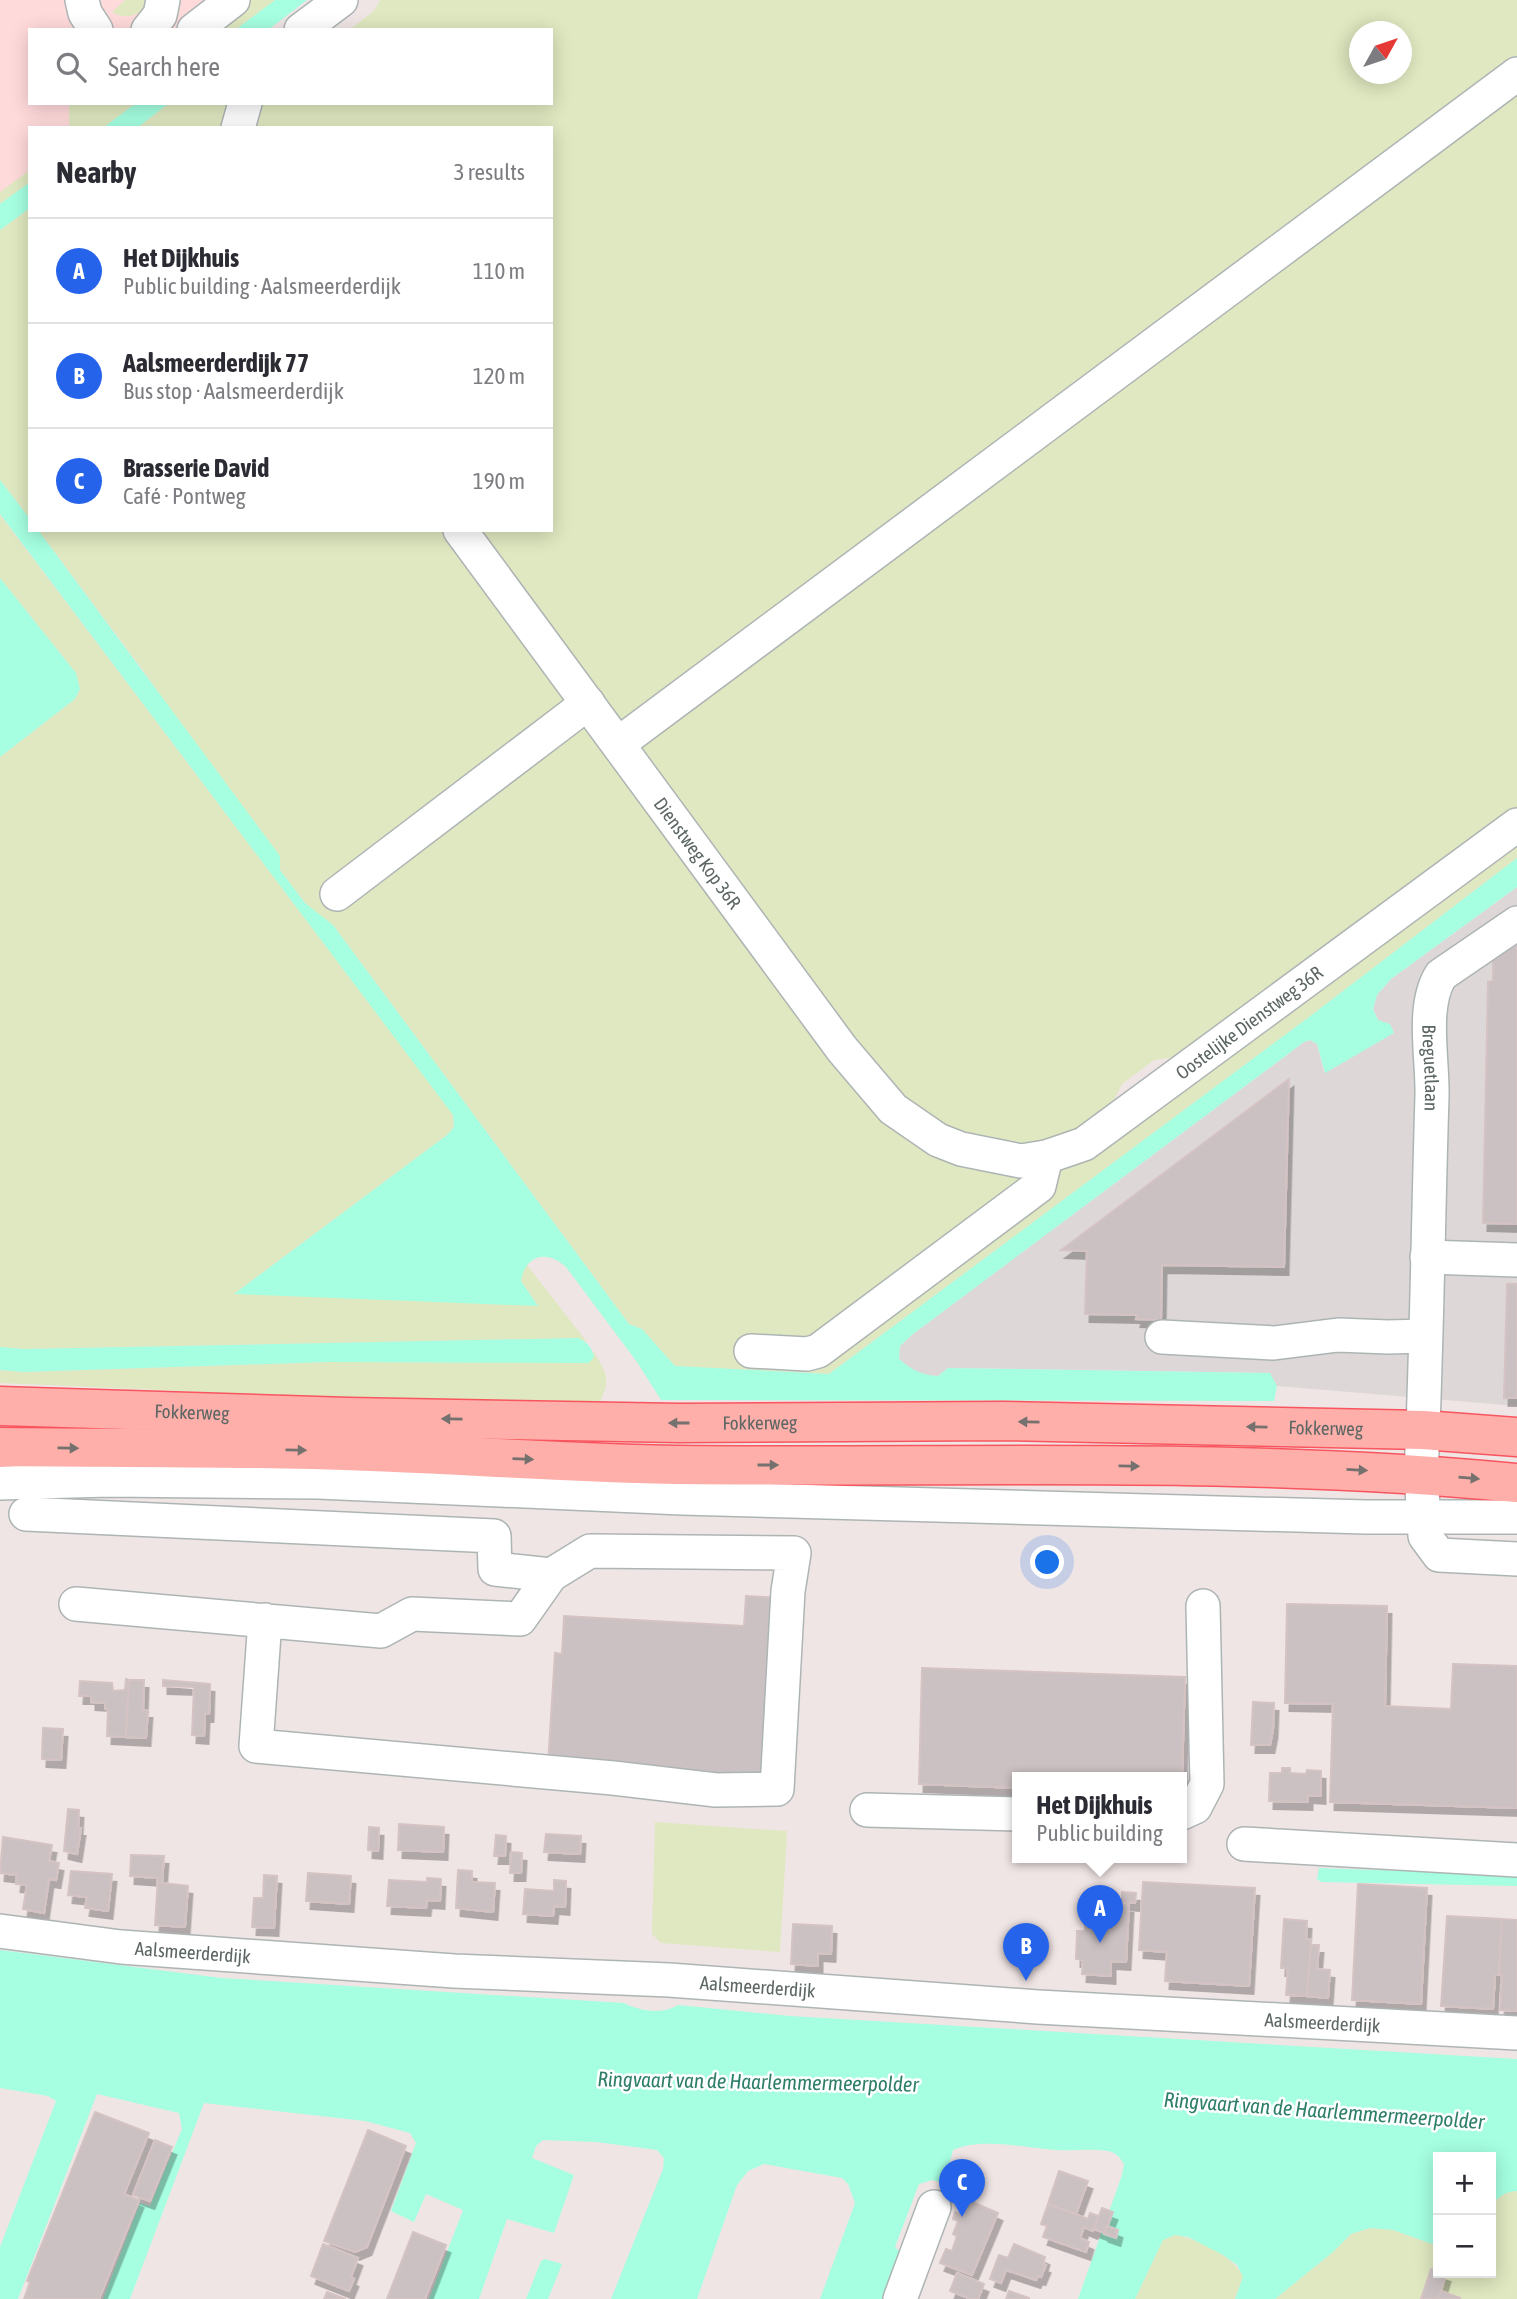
<!DOCTYPE html>
<meta charset="utf-8">
<style>
:root{--surface:#fff;--page:#f7f7f7;--text:#2b2b33;--muted:#7c7c81;--line:#e1e1e2;--accent:#2563eb}
body{margin:0;font-family:"Asap Condensed",sans-serif;background:var(--page);color:var(--text)}
.controls{position:absolute;right:21px;bottom:21px;display:grid;overflow:hidden;border-radius:0px;box-shadow:0 4px 18px #0003}
.controls button{width:63px;height:63px;display:grid;place-items:center;padding:0;border:0;border-bottom:2px solid var(--line);background:var(--surface);color:var(--text);font:35px sans-serif}
.compass{position:absolute;left:1349px;top:21px;width:63px;height:63px;border-radius:50%;background:var(--surface);box-shadow:0 4px 18px #0003;rotate:50deg}
.you{position:absolute;left:1048px;top:1563px;width:24px;height:24px;margin:-18px;border:5px solid #fff;border-radius:50%;background:#1a73e8;box-shadow:0 0 0 10px #1a73e833}
.badge{display:grid;place-items:center;width:46px;height:46px;border-radius:50%;background:var(--accent);color:#fff;font-size:23px;font-weight:700}
.pin{position:absolute;translate:-50% -58px;filter:drop-shadow(0 2px 4px #0008)}
.pin::after{content:'';position:absolute;top:37px;width:24px;height:21px;background:inherit;clip-path:polygon(0 0,100% 0,50% 100%)}
.popup{position:absolute;left:1012px;top:1772px;width:175px;height:91px;box-sizing:border-box;display:grid;place-content:center;border-radius:0px;background:var(--surface);filter:drop-shadow(0 2px 5px #0005);font-size:23px;white-space:nowrap;color:var(--muted)}
.popup b{font-size:26px;color:var(--text)}
.popup::after{content:'';position:absolute;left:50%;top:100%;margin-left:-14px;border:14px solid transparent;border-top-color:var(--surface)}
.list{margin:0;padding:0;list-style:none}
h2{display:flex;justify-content:space-between;align-items:center;height:91px;margin:0;padding:0 28px;font-size:30px}
h2 small{font-size:23px;font-weight:400;color:var(--muted)}
.list li{display:grid;grid-template-columns:46px 1fr auto;gap:21px;align-items:center;box-sizing:border-box;height:105px;padding:0 28px;border-top:2px solid var(--line)}
.list b{display:block;font-size:26px;white-space:nowrap}
.list p{margin:0;font-size:23px;white-space:nowrap;color:var(--muted)}
.list em{font-size:23px;font-style:normal;color:var(--muted)}
.icon{flex:none;width:38px;height:38px;fill:none;stroke:currentColor;stroke-width:2;stroke-linecap:round;stroke-linejoin:round}
.map{position:relative;flex:none;width:1517px;height:2299px;overflow:hidden}
.search{position:absolute;background:var(--surface);box-shadow:0 4px 18px #0003;left:28px;top:28px;width:525px;height:77px;display:flex;align-items:center;gap:18px;box-sizing:border-box;padding:0 24px;border-radius:0px;color:var(--muted);font-size:26px}
.panel{position:absolute;background:var(--surface);box-shadow:0 4px 18px #0003;left:28px;top:126px;width:525px;height:406px;border-radius:0px}
.map>svg:first-child{display:block}
</style>
<div class="map">
<svg width="1517" height="2299" viewBox="0 0 1517 2299">
<defs>
<filter id="shadow"><feDropShadow dx="4.5" dy="8" stdDeviation="0" flood-color="#0004"/></filter>
</defs>
<rect width="100%" height="100%" fill="#f0e5e5"/>
<path fill="#ffdadb" d="M 0,0 L 275,0 L 235,30 L 30,30 L 30,103 L 136,103 L 103,128 L 30,128 L 30,182 L 0,204 Z"/>
<path fill="#ded7d8" d="M 1517,887 L 1517,1406 L 1277,1386 L 1269,1373 L 948,1368 L 938,1376 L 922,1375 L 910,1369 L 899,1359 L 900,1346 L 913,1334 L 1304,1042 L 1310,1040 L 1317,1044 L 1324,1072 L 1378,1020 L 1373,1009 L 1377,995 L 1391,979 Z"/>
<g fill="#dfe8c0" fill-rule="evenodd">
<path d="M 125,0 L 153,0 C 141,13 129,22 112,12 Z"/>
<path d="M 251,0 L 275,0 L 235,30 L 211,30 Z"/>
<path d="M 380,0 L 1517,0 L 1517,65 L 635,722 L 613,721 L 472,530 L 551,530 L 551,128 L 247,128 L 254,103 L 551,103 L 551,30 L 349,30 L 374,11 ZM 1360,32 L 1402,32 L 1402,74 L 1360,74 Z"/>
<path d="M 1517,82 L 1517,812 L 1191,1055 L 1154,1060 L 1122,1084 L 1103,1121 L 1023,1149 L 973,1141 L 895,1099 L 637,749 Z"/>
<path d="M 69,103 L 136,103 L 103,128 L 69,128 Z"/>
<path d="M 169,103 L 232,103 L 227,128 L 137,128 Z"/>
<path d="M 30,170 L 30,182 L 0,204 L 0,192 Z"/>
<path d="M 30,208 L 30,519 L 0,480 L 0,230 Z"/>
<path d="M 0,515 L 453,1114 L 454,1127 L 447,1135 L 235,1293 L 538,1305 L 521,1281 L 523,1269 L 527,1265 L 587,1342 L 578,1338 L 23,1349 L 0,1347 L 0,757 L 75,699 L 80,689 L 76,673 L 0,578 Z"/>
<path d="M 38,530 L 449,530 L 569,692 L 563,729 L 591,722 L 852,1076 L 1028,1177 L 796,1361 L 1517,835 L 1517,858 L 1309,1017 L 829,1374 L 674,1366 L 642,1329 L 629,1324 L 333,925 L 310,909 L 280,870 L 280,864 L 142,669 Z"/>
<path d="M 593,1350 C 608,1377 612,1380 596,1409 L 0,1383 L 0,1370 L 24,1372 L 328,1362 L 594,1357 Z"/>
<path d="M 655,1822 L 787,1831 L 780,1952 L 661,1943 L 652,1934 Z"/>
<path d="M 1517,2191 L 1517,2299 L 1275,2299 L 1333,2252 L 1351,2234 L 1370,2228 L 1393,2230 L 1438,2246 L 1438,2273 L 1491,2273 L 1491,2209 C 1496,2197 1504,2192 1517,2191 Z"/>
<path d="M 1175,2235 C 1197,2239 1234,2256 1243,2277 L 1235,2299 L 1135,2299 L 1163,2240 Z"/>
</g>
<g fill="#a5ffe0">
<path d="M 275,0 L 307,0 L 268,30 L 235,30 Z"/>
<path d="M 136,103 L 169,103 L 137,128 L 103,128 Z"/>
<path d="M 30,182 L 30,208 L 0,230 L 0,204 Z"/>
<path d="M 0,480 L 30,519 L 30,530 L 38,530 L 280,856 L 280,870 L 305,903 L 333,925 L 629,1324 L 642,1329 L 675,1366 L 829,1374 L 1309,1017 L 1517,858 L 1517,887 L 1391,979 L 1377,995 L 1373,1009 L 1378,1020 L 1390,1024 L 1394,1033 L 1325,1073 L 1317,1044 L 1310,1040 L 1304,1042 L 913,1334 L 900,1346 L 899,1359 C 912,1370 921,1375 938,1376 L 948,1368 L 1270,1373 L 1277,1386 L 1274,1401 L 661,1400 L 637,1362 L 566,1267 C 547,1249 525,1255 521,1281 L 538,1306 L 234,1294 L 447,1135 L 454,1127 L 453,1115 L 0,514 Z"/>
<path d="M 0,578 L 76,673 L 80,689 L 75,699 L 0,757 Z"/>
<path d="M 578,1338 C 587,1342 592,1347 594,1357 L 589,1363 L 328,1362 L 24,1372 L 0,1370 L 0,1347 L 23,1349 Z"/>
<path d="M 1319,1868 L 1517,1875 L 1517,1886 L 1321,1882 L 1317,1879 Z"/>
<path d="M 0,1950 L 222,1978 L 624,2003 C 640,2011 662,2015 678,2005 L 790,2016 L 1517,2059 L 1517,2191 C 1504,2192 1496,2197 1491,2209 L 1491,2157 L 1438,2157 L 1438,2246 L 1393,2230 L 1370,2228 L 1351,2234 L 1333,2252 L 1275,2299 L 1235,2299 L 1243,2277 L 1237,2265 L 1223,2255 L 1188,2237 L 1175,2235 L 1163,2240 L 1135,2299 L 1078,2299 L 1122,2175 L 1124,2164 C 1119,2157 1116,2152 1107,2151 C 1093,2148 1073,2151 1057,2150 C 1027,2148 981,2137 953,2150 L 944,2183 L 932,2180 L 919,2184 L 895,2247 L 900,2252 L 882,2299 L 820,2299 L 855,2203 L 848,2184 L 842,2178 L 764,2164 L 748,2171 L 737,2185 L 697,2299 L 611,2299 L 663,2169 L 664,2158 L 657,2150 L 596,2142 L 543,2140 L 536,2146 L 532,2158 L 574,2175 L 554,2233 L 507,2219 L 479,2299 L 429,2299 L 463,2210 L 426,2194 L 414,2222 L 391,2211 L 416,2143 L 410,2133 L 365,2121 L 204,2103 L 130,2299 L 103,2299 L 140,2203 L 150,2206 L 182,2129 L 179,2113 L 97,2094 L 18,2299 L 0,2299 L 0,2247 L 56,2101 L 48,2096 L 0,2088 Z"/>
<path d="M 545,2259 L 562,2264 L 548,2299 L 526,2299 L 541,2261 Z"/>
</g>
<g fill="#cbc1c2" stroke="#d5c3c4" stroke-width="2" filter="url(#shadow)">
<path d="M 1517,942 L 1517,1224 L 1483,1223 L 1488,982 L 1493,981 L 1493,960 Z"/>
<path d="M 1289,1079 L 1284,1267 L 1162,1265 L 1161,1320 L 1136,1319 L 1137,1315 L 1085,1314 L 1087,1251 L 1061,1250 Z"/>
<path d="M 1507,1284 L 1517,1284 L 1517,1398 L 1504,1398 Z"/>
<path d="M 746,1596 L 783,1598 L 773,1777 L 548,1765 L 555,1653 L 562,1654 L 564,1616 L 744,1626 Z"/>
<path d="M 1287,1604 L 1387,1606 L 1385,1706 L 1451,1709 L 1453,1664 L 1517,1666 L 1517,1808 L 1330,1802 L 1333,1704 L 1285,1703 Z"/>
<path d="M 922,1668 L 1185,1677 L 1182,1777 L 1018,1777 L 1018,1788 L 919,1784 Z"/>
<path d="M 126,1679 L 129,1680 L 126,1737 L 107,1736 L 108,1709 L 105,1709 L 105,1703 L 91,1702 L 91,1696 L 79,1696 L 80,1681 L 112,1683 L 113,1691 L 125,1690 Z"/>
<path d="M 129,1680 L 144,1680 L 143,1710 L 148,1710 L 146,1738 L 126,1737 Z"/>
<path d="M 163,1680 L 210,1684 L 209,1714 L 205,1714 L 204,1736 L 192,1735 L 194,1687 L 163,1686 Z"/>
<path d="M 1253,1702 L 1274,1703 L 1273,1730 L 1270,1745 L 1251,1745 Z"/>
<path d="M 43,1728 L 63,1729 L 61,1760 L 42,1759 Z"/>
<path d="M 1282,1768 L 1290,1768 L 1290,1773 L 1306,1774 L 1307,1770 L 1321,1771 L 1321,1796 L 1308,1795 L 1308,1802 L 1269,1801 L 1270,1773 L 1282,1773 Z"/>
<path d="M 68,1809 L 79,1810 L 78,1828 L 81,1828 L 77,1854 L 64,1851 Z"/>
<path d="M 399,1824 L 444,1827 L 443,1852 L 398,1850 Z"/>
<path d="M 369,1827 L 379,1828 L 378,1851 L 368,1850 Z"/>
<path d="M 546,1834 L 581,1836 L 580,1854 L 544,1852 Z"/>
<path d="M 496,1835 L 506,1836 L 505,1856 L 494,1856 Z"/>
<path d="M 3,1837 L 52,1845 L 49,1861 L 59,1863 L 56,1880 L 49,1879 L 44,1913 L 23,1909 L 27,1885 L 16,1884 L 17,1875 L 0,1873 Z"/>
<path d="M 511,1852 L 522,1853 L 521,1873 L 510,1873 Z"/>
<path d="M 131,1855 L 164,1856 L 162,1883 L 188,1886 L 185,1927 L 155,1925 L 158,1878 L 130,1876 Z"/>
<path d="M 458,1870 L 472,1871 L 472,1882 L 495,1883 L 493,1912 L 456,1908 Z"/>
<path d="M 71,1871 L 112,1874 L 108,1911 L 85,1908 L 87,1897 L 68,1895 Z"/>
<path d="M 308,1873 L 351,1876 L 349,1904 L 306,1901 Z"/>
<path d="M 264,1875 L 277,1876 L 274,1928 L 252,1927 L 254,1898 L 263,1898 Z"/>
<path d="M 427,1878 L 441,1879 L 440,1901 L 427,1900 L 426,1908 L 387,1906 L 389,1880 L 427,1882 Z"/>
<path d="M 554,1880 L 566,1881 L 565,1907 L 554,1906 L 553,1916 L 523,1914 L 525,1889 L 554,1891 Z"/>
<path d="M 1143,1882 L 1255,1888 L 1249,1986 L 1165,1981 L 1167,1952 L 1139,1950 Z"/>
<path d="M 1358,1884 L 1427,1888 L 1421,2004 L 1352,2000 Z"/>
<path d="M 1122,1892 L 1136,1893 L 1135,1903 L 1122,1902 Z"/>
<path d="M 1093,1903 L 1129,1905 L 1126,1962 L 1111,1961 L 1111,1976 L 1082,1974 L 1083,1960 L 1076,1959 L 1077,1931 L 1085,1931 L 1085,1917 L 1092,1917 Z"/>
<path d="M 1447,1916 L 1502,1919 L 1499,1975 L 1495,1975 L 1493,2009 L 1441,2006 Z"/>
<path d="M 1284,1919 L 1307,1921 L 1306,1939 L 1311,1939 L 1307,1996 L 1286,1995 L 1288,1968 L 1281,1968 Z"/>
<path d="M 1502,1919 L 1517,1920 L 1517,2011 L 1500,2010 L 1502,1975 L 1499,1975 Z"/>
<path d="M 793,1924 L 832,1926 L 831,1954 L 818,1953 L 818,1966 L 791,1964 Z"/>
<path d="M 1311,1945 L 1319,1945 L 1317,1969 L 1330,1970 L 1328,1998 L 1307,1996 Z"/>
<path d="M 95,2112 L 149,2133 L 124,2194 L 139,2200 L 99,2299 L 24,2299 L 30,2282 L 27,2281 Z"/>
<path d="M 368,2130 L 406,2146 L 367,2247 L 355,2252 L 324,2241 Z"/>
<path d="M 155,2140 L 172,2147 L 150,2201 L 133,2195 Z"/>
<path d="M 1059,2171 L 1088,2181 L 1076,2214 L 1048,2204 Z"/>
<path d="M 966,2199 L 998,2213 L 972,2275 L 940,2263 L 946,2249 L 952,2251 L 957,2236 L 953,2234 L 958,2221 L 953,2219 L 955,2212 L 960,2214 Z"/>
<path d="M 1048,2204 L 1088,2219 L 1090,2213 L 1099,2216 L 1093,2231 L 1084,2227 L 1080,2238 L 1089,2242 L 1086,2252 L 1043,2237 L 1047,2226 L 1041,2224 Z"/>
<path d="M 1102,2208 L 1113,2212 L 1105,2233 L 1094,2229 Z"/>
<path d="M 1107,2226 L 1118,2230 L 1116,2238 L 1104,2234 Z"/>
<path d="M 413,2232 L 446,2245 L 425,2299 L 387,2299 Z"/>
<path d="M 323,2244 L 358,2258 L 351,2277 L 354,2279 L 349,2291 L 311,2276 Z"/>
<path d="M 1014,2244 L 1045,2257 L 1043,2264 L 1046,2265 L 1041,2277 L 1038,2276 L 1036,2280 L 1006,2270 L 1001,2283 L 990,2279 L 999,2255 L 1008,2258 Z"/>
<path d="M 1431,2269 L 1446,2274 L 1441,2291 L 1438,2299 L 1421,2299 Z"/>
<path d="M 957,2273 L 984,2284 L 978,2299 L 971,2299 L 950,2291 Z"/>
<path d="M 1009,2291 L 1029,2298 L 1029,2299 L 1006,2299 Z"/>
<path d="M 1441,2291 L 1460,2298 L 1459,2299 L 1438,2299 Z"/>
<path d="M 327,2292 L 346,2299 L 324,2299 Z"/>
</g>
<g fill="none" stroke-linecap="round" stroke-linejoin="round">
<defs>
<g id="minor">
<path d="M 82,0 L 85,13 L 96,30"/>
<path d="M 148,30 L 160,15 L 163,0"/>
<path d="M 194,30 L 233,0"/>
<path d="M 301,30 L 341,0"/>
<path d="M 238,128 L 245,103"/>
<path id="s1" d="M 460,530 L 842,1049 L 893,1109 L 938,1140 L 961,1149 L 1021,1161 L 1046,1157 L 1084,1144 L 1517,825"/>
<path d="M 618,744 L 1517,74"/>
<path d="M 337,894 L 588,703"/>
<path id="s2" d="M 1517,923 L 1441,975 C 1421,1006 1433,1059 1432,1096 C 1428,1221 1427,1348 1421,1474 L 1425,1536 L 1439,1555 L 1517,1559"/>
<path d="M 1427,1257 L 1517,1260"/>
<path d="M 1162,1337 L 1274,1343 L 1338,1335 L 1388,1337 L 1425,1336"/>
<path d="M 751,1351 L 807,1354 L 818,1351 L 1039,1186 L 1046,1157"/>
<path d="M 0,1483 L 109,1480 L 318,1482 L 682,1498 L 1366,1517 L 1517,1517"/>
<path d="M 26,1514 L 494,1536 L 495,1569 L 551,1575"/>
<path d="M 76,1604 L 381,1631 L 412,1614 L 520,1619 L 551,1575 L 590,1551 L 794,1553 L 788,1591 L 777,1789 L 716,1790 L 613,1778 L 256,1746 L 265,1620"/>
<path d="M 867,1810 L 1018,1814"/>
<path d="M 1182,1813 L 1195,1807 L 1207,1784 L 1203,1606"/>
<path d="M 1244,1844 L 1517,1860"/>
<path id="s3" d="M 0,1931 L 121,1947 L 454,1971 L 669,1980 L 1038,2007 L 1517,2033"/>
<path d="M 900,2299 L 934,2207"/>
</g>
<g id="major">
<path id="s4" d="M 0,1406 L 348,1417 L 679,1423 L 1003,1421 L 1423,1430 L 1517,1437"/>
<path d="M 0,1447 C 104,1448 209,1448 313,1450 C 435,1453 557,1463 679,1465 C 958,1468 1238,1456 1517,1483"/>
</g>
</defs>
<use href="#minor" stroke="#adb5b4" stroke-width="36"/>
<use href="#major" stroke="#f8555f" stroke-width="41"/>
<use href="#minor" stroke="#fff" stroke-width="33"/>
<use href="#major" stroke="#ffafaa" stroke-width="38"/>
</g>
<defs><path id="oneway-solid" d="M-6-.8H1V-3.2L6.5 0L1 3.2V.8H-6Z" transform="scale(1.75)"/></defs>
<g fill="#74716e">
<use href="#oneway-solid" transform="translate(452 1419) rotate(-179)"/>
<use href="#oneway-solid" transform="translate(1029 1422) rotate(-179)"/>
<use href="#oneway-solid" transform="translate(679 1423) rotate(-180)"/>
<use href="#oneway-solid" transform="translate(1257 1427) rotate(-179)"/>
<use href="#oneway-solid" transform="translate(68 1448) rotate(1)"/>
<use href="#oneway-solid" transform="translate(296 1450) rotate(1)"/>
<use href="#oneway-solid" transform="translate(523 1459) rotate(2)"/>
<use href="#oneway-solid" transform="translate(768 1465)"/>
<use href="#oneway-solid" transform="translate(1129 1466) rotate(1)"/>
<use href="#oneway-solid" transform="translate(1357 1470) rotate(3)"/>
<use href="#oneway-solid" transform="translate(1469 1478) rotate(5)"/>
</g>
<g text-anchor="middle" stroke-width="5" stroke-linejoin="round" paint-order="stroke">
<g font-size="19" fill="#5c6664" stroke="#fff">
<text dy="7" stroke="none"><textPath href="#s1" startOffset="401">Dienstweg Kop 36R</textPath></text>
<text dy="7" stroke="none"><textPath href="#s1" startOffset="1134">Oostelijke Dienstweg 36R</textPath></text>
<text dy="7" stroke="none"><textPath href="#s2" startOffset="187">Breguetlaan</textPath></text>
<text dy="7" stroke="none"><textPath href="#s4" startOffset="192">Fokkerweg</textPath></text>
<text dy="7" stroke="none"><textPath href="#s4" startOffset="760">Fokkerweg</textPath></text>
<text dy="7" stroke="none"><textPath href="#s4" startOffset="1326">Fokkerweg</textPath></text>
<text dy="7" stroke="none"><textPath href="#s3" startOffset="194">Aalsmeerderdijk</textPath></text>
<text dy="7" stroke="none"><textPath href="#s3" startOffset="760">Aalsmeerderdijk</textPath></text>
<text dy="7" stroke="none"><textPath href="#s3" startOffset="1326">Aalsmeerderdijk</textPath></text>
</g>
<g font-size="21" font-style="italic" fill="#2e7f6a" stroke="#fff">
<text transform="translate(758 2082) rotate(1)" y="7">Ringvaart van de Haarlemmermeerpolder</text>
<text transform="translate(1324 2111) rotate(4)" y="7">Ringvaart van de Haarlemmermeerpolder</text>
</g>
</g>
</svg>
<div class="controls">
<button>+</button>
<button>−</button>
</div>
<svg class="compass" viewBox="-18 -18 36 36"><path d="M0-13l5 13h-10z" fill="#e53935"/><path d="M0 13l5-13h-10z" fill="#7c7c81"/></svg>
<div class="you"></div>
<div class="pin badge" style="left:1100px;top:1943px">A</div>
<div class="popup"><b>Het Dijkhuis</b>Public building</div>
<div class="pin badge" style="left:1026px;top:1981px">B</div>
<div class="pin badge" style="left:962px;top:2217px">C</div>
<div class="search"><svg class="icon" aria-label="search" viewBox="0 0 24 24"><circle cx="10" cy="10" r="6"/><path d="M15 15l6 6"/></svg>Search here</div>
<section class="panel">
<h2>Nearby<small>3 results</small></h2>
<ul class="list">
<li><span class="badge">A</span><div><b>Het Dijkhuis</b><p>Public building · Aalsmeerderdijk</p></div><em>110 m</em></li>
<li><span class="badge">B</span><div><b>Aalsmeerderdijk 77</b><p>Bus stop · Aalsmeerderdijk</p></div><em>120 m</em></li>
<li><span class="badge">C</span><div><b>Brasserie David</b><p>Café · Pontweg</p></div><em>190 m</em></li>
</ul>
</section>
</div>
